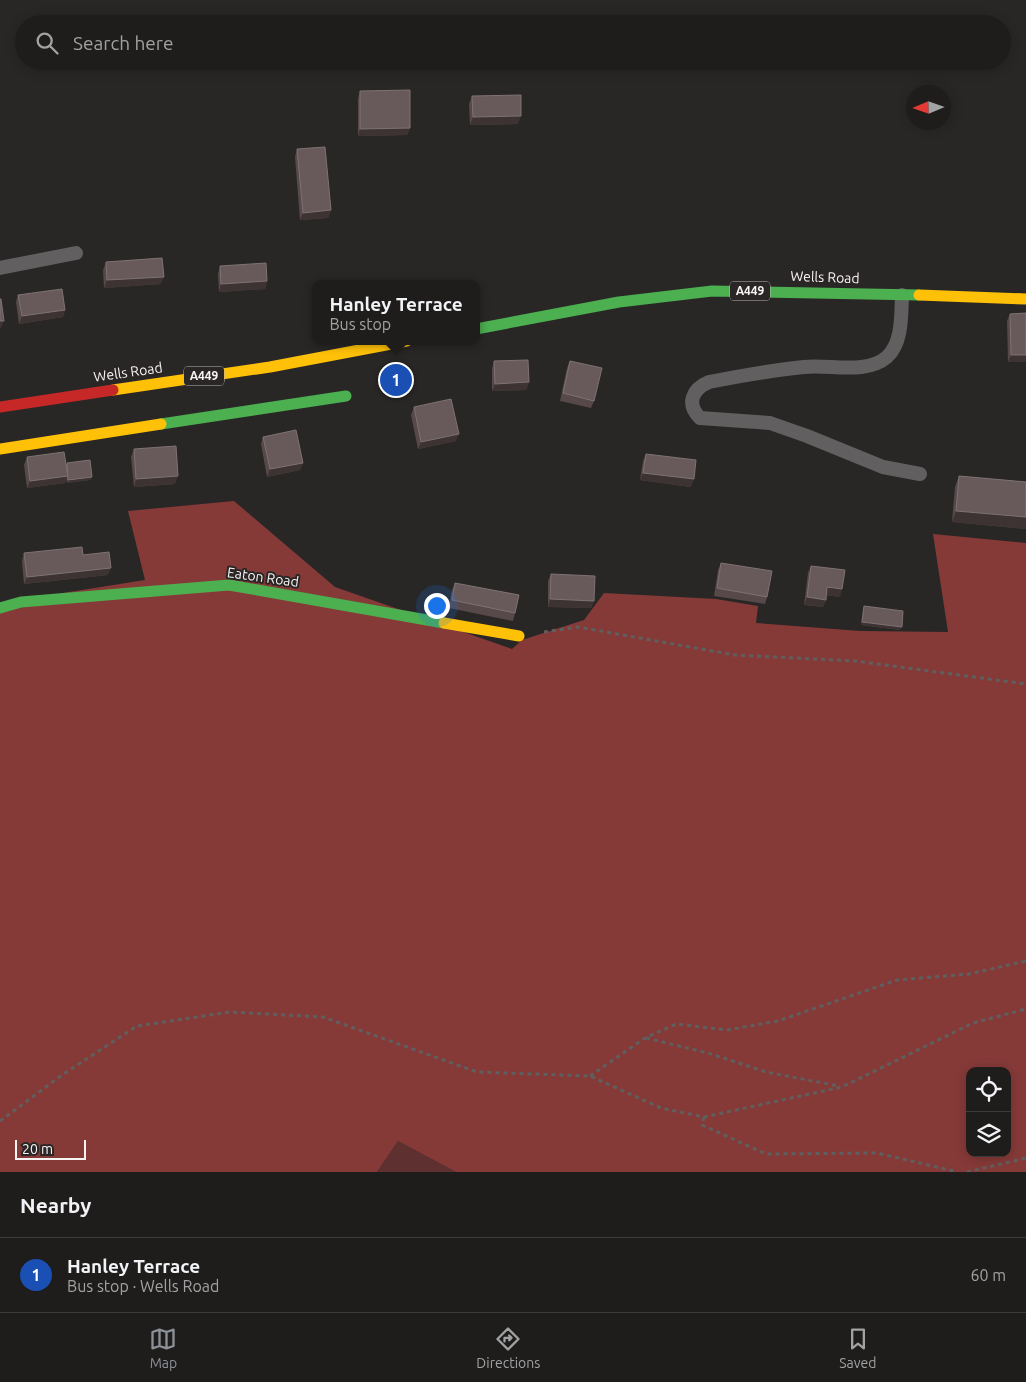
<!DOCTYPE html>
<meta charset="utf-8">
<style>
:root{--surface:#1f1d1c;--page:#2c2a29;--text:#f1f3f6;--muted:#a1a2a3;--line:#3c3b3b;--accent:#8c9099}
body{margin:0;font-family:Ubuntu,sans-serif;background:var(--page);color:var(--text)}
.controls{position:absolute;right:15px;bottom:15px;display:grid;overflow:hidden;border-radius:10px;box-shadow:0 2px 12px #0003}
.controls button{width:45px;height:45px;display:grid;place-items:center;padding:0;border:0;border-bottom:1px solid var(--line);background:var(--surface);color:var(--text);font:25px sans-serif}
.compass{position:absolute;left:906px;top:85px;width:45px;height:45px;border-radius:50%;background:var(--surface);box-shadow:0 2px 12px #0003;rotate:268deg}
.scale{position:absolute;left:15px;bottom:12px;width:71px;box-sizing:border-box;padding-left:5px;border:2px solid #f6f3f3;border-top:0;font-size:14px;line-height:18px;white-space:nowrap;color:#f6f3f3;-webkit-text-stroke:4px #2a2625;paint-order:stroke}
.you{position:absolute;left:436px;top:605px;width:18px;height:18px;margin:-12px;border:4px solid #fff;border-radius:50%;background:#1a73e8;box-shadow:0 0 0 8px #1a73e833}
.badge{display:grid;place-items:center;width:32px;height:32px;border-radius:50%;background:var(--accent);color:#fff;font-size:16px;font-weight:700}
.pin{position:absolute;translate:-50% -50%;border:2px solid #fff;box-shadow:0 1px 5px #0006}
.popup{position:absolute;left:312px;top:280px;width:168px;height:65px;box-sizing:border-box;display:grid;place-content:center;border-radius:10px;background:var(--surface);filter:drop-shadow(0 1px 4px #0005);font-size:16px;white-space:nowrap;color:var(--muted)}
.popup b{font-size:19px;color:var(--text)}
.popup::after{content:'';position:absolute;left:50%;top:100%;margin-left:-10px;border:10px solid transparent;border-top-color:var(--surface)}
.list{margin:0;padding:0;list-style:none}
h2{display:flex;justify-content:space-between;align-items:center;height:65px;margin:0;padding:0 20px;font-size:21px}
h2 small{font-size:16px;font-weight:400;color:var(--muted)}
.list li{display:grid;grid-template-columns:32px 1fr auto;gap:15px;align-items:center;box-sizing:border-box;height:75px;padding:0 20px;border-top:1px solid var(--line)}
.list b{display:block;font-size:19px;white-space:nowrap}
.list p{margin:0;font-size:16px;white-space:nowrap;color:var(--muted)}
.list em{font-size:16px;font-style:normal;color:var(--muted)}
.icon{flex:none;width:28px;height:28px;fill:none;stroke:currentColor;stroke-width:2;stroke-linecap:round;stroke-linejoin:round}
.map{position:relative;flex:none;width:1026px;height:1172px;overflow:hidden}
.search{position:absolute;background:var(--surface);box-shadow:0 2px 12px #0003;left:15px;right:15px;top:15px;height:55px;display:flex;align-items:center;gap:12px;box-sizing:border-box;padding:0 18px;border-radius:28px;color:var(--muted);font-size:19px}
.sheet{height:140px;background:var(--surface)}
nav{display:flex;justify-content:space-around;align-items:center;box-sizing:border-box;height:70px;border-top:1px solid var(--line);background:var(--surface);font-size:14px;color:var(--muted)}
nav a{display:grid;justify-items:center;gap:2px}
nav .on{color:var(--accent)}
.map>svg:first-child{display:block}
</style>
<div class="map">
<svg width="1026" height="1172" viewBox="0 0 1026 1172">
<rect width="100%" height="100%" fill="#292726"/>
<path fill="#5e3130" d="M 398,1141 L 456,1172 L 377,1172 Z"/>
<path fill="#853a38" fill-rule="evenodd" d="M 234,501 L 335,587 L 512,649 L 522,640 L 584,620 L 604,593 L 716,599 L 758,606 L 756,623 L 860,631 L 948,632 L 933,534 L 1026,543 L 1026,1172 L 456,1172 L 398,1141 L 377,1172 L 0,1172 L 0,603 L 145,580 L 128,511 ZM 970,1071 L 1007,1071 L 1007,1153 L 970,1153 Z"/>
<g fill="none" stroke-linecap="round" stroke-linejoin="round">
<g stroke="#605f5f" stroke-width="3" stroke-dasharray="4 4" stroke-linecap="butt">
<path d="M 544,632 L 578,627 L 735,655 L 855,661 L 1026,684"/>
<path d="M 646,1038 L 708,1053 L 766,1072 L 839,1086"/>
<path d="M 590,1076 L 645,1038 L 676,1024 L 727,1030 L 778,1021 L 897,980 L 969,974 L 1026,961"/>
<path d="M 704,1117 L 702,1125 L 766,1154 L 877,1153 L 958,1172"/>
<path d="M 0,1121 L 62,1075 L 137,1026 L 230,1012 L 323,1017 L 477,1072 L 590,1076 L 661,1108 L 704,1117 L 842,1087 L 973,1023 L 1026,1009"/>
<path d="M 967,1172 L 1026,1158"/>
</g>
<g stroke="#615f5f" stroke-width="14">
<path d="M 0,268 L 76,253"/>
<path d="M 902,295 C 901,314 903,342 887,357 C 866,375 830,364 804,367 C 773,370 740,376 709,382 C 692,389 686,404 700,418 L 770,423 L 807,436 L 883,467 L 920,474"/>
</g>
<g stroke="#4caf50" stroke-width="11">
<path d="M 476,329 L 619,302 L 712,291 L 919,295"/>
<path d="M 161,424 L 346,396"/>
<path d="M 0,608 L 21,602 L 229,585 L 444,623"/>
</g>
<g stroke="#ffc107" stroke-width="11">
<path d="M 919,295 L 1026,299"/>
<path d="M 113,390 L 270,367 L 407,341"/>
<path d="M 0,449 L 161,424"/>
<path d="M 444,623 L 519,636"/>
</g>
<path stroke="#c62828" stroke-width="11" d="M 0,407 L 113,390"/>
</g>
<g fill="#574849">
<path d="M 360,91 L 410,128 L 407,135 L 358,136 L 358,99 Z"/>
<path d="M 472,96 L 518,124 L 470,125 L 469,104 Z"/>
<path d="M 297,149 L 331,210 L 328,218 L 300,220 L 295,157 Z"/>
<path d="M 106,262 L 161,284 L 104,288 L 103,270 Z"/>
<path d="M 220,266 L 267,281 L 265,289 L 219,292 L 218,274 Z"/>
<path d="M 18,295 L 65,310 L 63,317 L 19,324 L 16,302 Z"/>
<path d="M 1026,313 L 1026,362 L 1008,362 L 1007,321 L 1010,314 Z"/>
<path d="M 494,361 L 529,382 L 526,390 L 492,391 L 492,369 Z"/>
<path d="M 570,361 L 594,401 L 591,408 L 560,401 L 567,368 Z"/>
<path d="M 414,407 L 456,441 L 418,449 L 411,415 Z"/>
<path d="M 263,437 L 303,463 L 300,470 L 267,477 L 261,444 Z"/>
<path d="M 134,449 L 175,484 L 134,487 L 131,457 Z"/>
<path d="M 646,454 L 691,487 L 640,480 L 643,461 Z"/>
<path d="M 27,457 L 66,464 L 92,477 L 90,480 L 67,483 L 66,479 L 65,483 L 27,488 L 24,465 Z"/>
<path d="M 959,476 L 1026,482 L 1026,529 L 952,522 L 955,487 Z"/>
<path d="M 24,553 L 83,555 L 108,575 L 24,584 L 22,561 Z"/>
<path d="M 721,563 L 767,597 L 765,604 L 714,596 L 718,570 Z"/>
<path d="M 811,566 L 840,597 L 826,595 L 826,600 L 823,607 L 804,605 L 808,573 Z"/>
<path d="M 551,574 L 594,601 L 591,608 L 548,607 L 548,581 Z"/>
<path d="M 455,583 L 515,613 L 513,621 L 449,608 L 452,590 Z"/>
<path d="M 864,606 L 900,630 L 861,625 L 863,610 Z"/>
</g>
<g fill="#3d3333">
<path d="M 521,116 L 518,124 L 470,125 L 473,117 Z"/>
<path d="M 410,128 L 407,135 L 358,136 L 360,129 Z"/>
<path d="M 331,210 L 328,218 L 300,220 L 303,213 Z"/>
<path d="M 164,277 L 161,284 L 104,288 L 107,280 Z"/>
<path d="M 267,281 L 265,289 L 219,292 L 221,284 Z"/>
<path d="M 65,310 L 63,317 L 19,324 L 22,316 Z"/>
<path d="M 0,321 L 4,321 L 1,328 L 0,328 Z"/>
<path d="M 1011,355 L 1026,355 L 1026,362 L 1008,362 Z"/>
<path d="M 529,382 L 526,390 L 492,391 L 495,384 Z"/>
<path d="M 459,434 L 456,441 L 418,449 L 421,442 Z"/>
<path d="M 303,463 L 300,470 L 267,477 L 270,469 Z"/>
<path d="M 643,473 L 694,479 L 691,487 L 640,480 Z"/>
<path d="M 68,476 L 65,483 L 27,488 L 30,481 Z"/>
<path d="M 178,476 L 175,484 L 134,487 L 136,479 Z"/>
<path d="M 92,477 L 90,480 L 67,483 L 68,480 Z"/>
<path d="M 956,511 L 1026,517 L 1026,529 L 952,522 Z"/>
<path d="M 111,568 L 108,575 L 24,584 L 27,577 Z"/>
<path d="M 827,587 L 842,589 L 840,597 L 824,595 Z"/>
<path d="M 807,597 L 826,600 L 823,607 L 804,605 Z"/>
<path d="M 550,599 L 594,601 L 591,608 L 548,607 Z"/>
<path d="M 862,622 L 902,627 L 900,630 L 861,625 Z"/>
</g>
<g fill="#685a5b" stroke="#7e7273">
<path d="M 410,90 L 410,128 L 360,129 L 360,91 Z"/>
<path d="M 521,95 L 521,116 L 473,117 L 472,96 Z"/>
<path d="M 325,147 L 331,210 L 303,213 L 297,149 Z"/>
<path d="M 162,258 L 164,277 L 107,280 L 106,262 Z"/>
<path d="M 266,263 L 267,281 L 221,284 L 220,266 Z"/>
<path d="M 62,289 L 65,310 L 22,316 L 18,295 Z"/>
<path d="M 0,299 L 1,299 L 4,321 L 0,321 Z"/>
<path d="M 1026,313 L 1026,355 L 1011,355 L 1010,314 Z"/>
<path d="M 528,360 L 529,382 L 495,384 L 494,361 Z"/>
<path d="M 570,361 L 602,368 L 594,401 L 563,393 Z"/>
<path d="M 451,399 L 459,434 L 421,442 L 414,407 Z"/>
<path d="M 296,430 L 303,463 L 270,469 L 263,437 Z"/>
<path d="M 176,446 L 178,476 L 136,479 L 134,449 Z"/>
<path d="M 64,452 L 68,476 L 30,481 L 27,457 Z"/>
<path d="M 646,454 L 696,460 L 694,479 L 643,473 Z"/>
<path d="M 90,460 L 92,477 L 68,480 L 67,463 Z"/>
<path d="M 959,476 L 1026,482 L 1026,517 L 956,511 Z"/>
<path d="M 82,547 L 83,555 L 109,552 L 111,568 L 27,577 L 24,553 Z"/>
<path d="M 721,563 L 772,571 L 767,597 L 717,588 Z"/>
<path d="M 811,566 L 845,570 L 842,589 L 827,587 L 826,600 L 807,597 Z"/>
<path d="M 551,574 L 595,576 L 594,601 L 550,599 Z"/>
<path d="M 455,583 L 519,595 L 515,613 L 452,600 Z"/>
<path d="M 864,606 L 903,611 L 902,627 L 862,622 Z"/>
</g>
<g text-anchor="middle" stroke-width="4" stroke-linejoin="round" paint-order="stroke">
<g fill="#2a2625" stroke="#b9b6b5" stroke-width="1">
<rect x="730" y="281.5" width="40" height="19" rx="4"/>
<rect x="184" y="366.5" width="40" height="19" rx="4"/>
</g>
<g font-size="12" font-weight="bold" fill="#f6f3f3">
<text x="750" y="295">A449</text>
<text x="204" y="380">A449</text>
</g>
<g font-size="14" fill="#f6f3f3" stroke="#2a2625">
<text transform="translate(825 277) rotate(2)" y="5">Wells Road</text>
<text transform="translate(128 372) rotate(-8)" y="5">Wells Road</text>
<text transform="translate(263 577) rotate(8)" y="5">Eaton Road</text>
</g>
</g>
</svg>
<div class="controls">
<button><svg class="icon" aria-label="locate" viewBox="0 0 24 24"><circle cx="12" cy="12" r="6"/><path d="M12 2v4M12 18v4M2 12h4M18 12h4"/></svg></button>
<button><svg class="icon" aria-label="layers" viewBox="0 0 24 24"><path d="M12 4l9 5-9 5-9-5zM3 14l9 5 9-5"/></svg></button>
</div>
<svg class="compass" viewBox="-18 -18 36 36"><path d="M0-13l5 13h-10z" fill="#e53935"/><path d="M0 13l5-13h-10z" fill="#a1a2a3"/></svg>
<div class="scale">20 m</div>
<div class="you"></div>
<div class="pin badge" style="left:396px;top:380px;background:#1a4fb4">1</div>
<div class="popup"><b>Hanley Terrace</b>Bus stop</div>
<div class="search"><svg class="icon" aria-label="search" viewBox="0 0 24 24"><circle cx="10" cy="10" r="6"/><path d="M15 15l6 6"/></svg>Search here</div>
</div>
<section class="sheet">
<h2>Nearby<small></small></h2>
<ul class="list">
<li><span class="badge" style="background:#1a4fb4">1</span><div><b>Hanley Terrace</b><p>Bus stop · Wells Road</p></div><em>60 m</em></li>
</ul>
</section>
<nav>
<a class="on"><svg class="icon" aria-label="map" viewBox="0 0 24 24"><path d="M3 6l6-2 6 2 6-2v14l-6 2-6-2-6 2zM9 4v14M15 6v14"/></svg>Map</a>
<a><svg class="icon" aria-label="directions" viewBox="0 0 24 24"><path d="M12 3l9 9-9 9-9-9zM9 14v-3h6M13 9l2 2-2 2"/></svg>Directions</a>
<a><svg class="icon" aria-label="saved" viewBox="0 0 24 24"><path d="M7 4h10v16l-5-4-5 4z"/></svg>Saved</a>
</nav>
